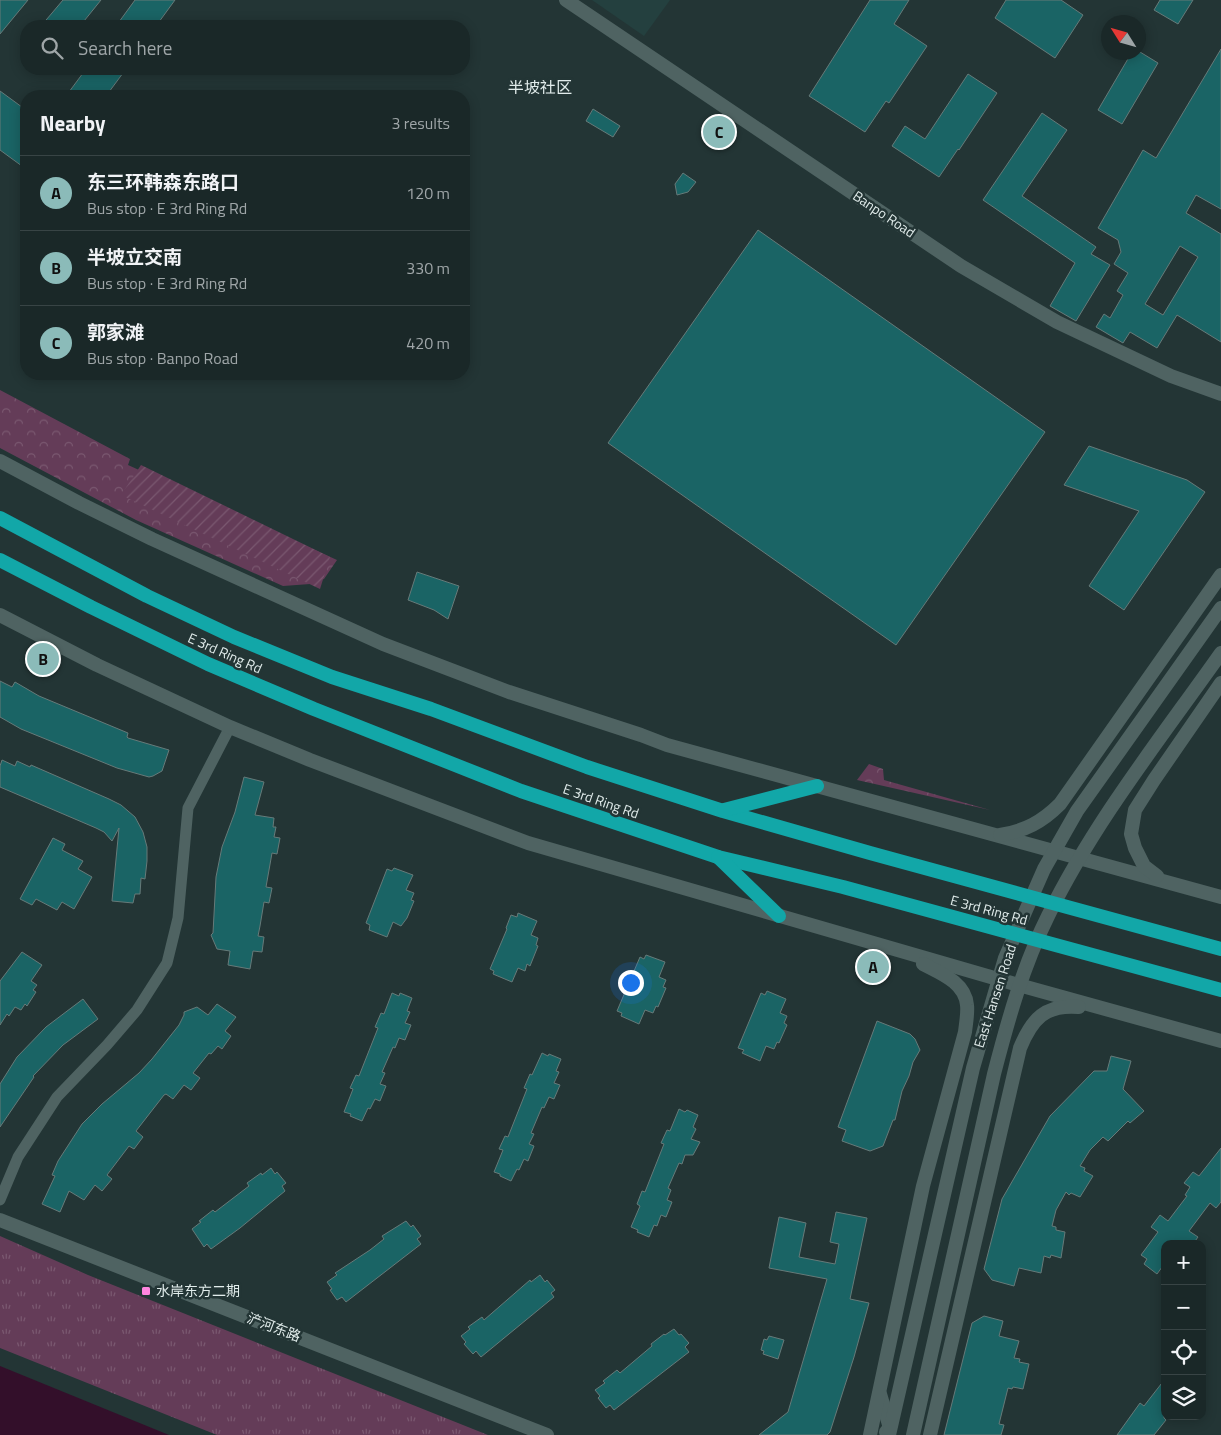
<!DOCTYPE html>
<meta charset="utf-8">
<style>
:root{--surface:#1a2828;--page:#273434;--text:#f1f3f6;--muted:#9fa6a8;--line:#384445;--accent:#8bbbb9}
body{margin:0;font-family:"Titillium Web","Noto Sans SC",sans-serif;background:var(--page);color:var(--text)}
.controls{position:absolute;right:15px;bottom:15px;display:grid;overflow:hidden;border-radius:10px;box-shadow:0 2px 12px #0003}
.controls button{width:45px;height:45px;display:grid;place-items:center;padding:0;border:0;border-bottom:1px solid var(--line);background:var(--surface);color:var(--text);font:25px sans-serif}
.compass{position:absolute;left:1101px;top:15px;width:45px;height:45px;border-radius:50%;background:var(--surface);box-shadow:0 2px 12px #0003;rotate:307deg}
.you{position:absolute;left:630px;top:982px;width:18px;height:18px;margin:-12px;border:4px solid #fff;border-radius:50%;background:#1a73e8;box-shadow:0 0 0 8px #1a73e833}
.badge{display:grid;place-items:center;width:32px;height:32px;border-radius:50%;background:var(--accent);color:#111;font-size:16px;font-weight:700}
.pin{position:absolute;translate:-50% -50%;border:2px solid #fff;box-shadow:0 1px 5px #0006}
.list{margin:0;padding:0;list-style:none}
h2{display:flex;justify-content:space-between;align-items:center;height:65px;margin:0;padding:0 20px;font-size:21px}
h2 small{font-size:16px;font-weight:400;color:var(--muted)}
.list li{display:grid;grid-template-columns:32px 1fr auto;gap:15px;align-items:center;box-sizing:border-box;height:75px;padding:0 20px;border-top:1px solid var(--line)}
.list b{display:block;font-size:19px;white-space:nowrap}
.list p{margin:0;font-size:16px;white-space:nowrap;color:var(--muted)}
.list em{font-size:16px;font-style:normal;color:var(--muted)}
.icon{flex:none;width:28px;height:28px;fill:none;stroke:currentColor;stroke-width:2;stroke-linecap:round;stroke-linejoin:round}
.map{position:relative;flex:none;width:1221px;height:1435px;overflow:hidden}
.search{position:absolute;background:var(--surface);box-shadow:0 2px 12px #0003;left:20px;top:20px;width:450px;height:55px;display:flex;align-items:center;gap:12px;box-sizing:border-box;padding:0 18px;border-radius:20px;color:var(--muted);font-size:19px}
.panel{position:absolute;background:var(--surface);box-shadow:0 2px 12px #0003;left:20px;top:90px;width:450px;height:290px;border-radius:20px}
.map>svg:first-child{display:block}
</style>
<div class="map">
<svg width="1221" height="1435" viewBox="0 0 1221 1435">
<defs>
<pattern id="forest-crowns" width="20" height="18" patternUnits="userSpaceOnUse" patternTransform="scale(1.25)"><rect width="20" height="18" fill="#643c58"/><path d="M2 6a3 3 0 1 1 6 0M12 15a3 3 0 1 1 6 0" fill="none" stroke="#7a5870"/></pattern>
<pattern id="park-tufts" width="24" height="20" patternUnits="userSpaceOnUse" patternTransform="scale(1.25)"><rect width="24" height="20" fill="#643c58"/><path d="M3 7l-1-3M5 7V3M7 7l1-3M15 17l-1-3M17 17v-4M19 17l1-3" fill="none" stroke="#7a5870"/></pattern>
<pattern id="garden-furrows" width="10" height="10" patternUnits="userSpaceOnUse" patternTransform="scale(1.25)"><rect width="10" height="10" fill="#643c58"/><path d="M-1 1l2-2M0 10L10 0M9 11l2-2" fill="none" stroke="#7a5870"/></pattern>
</defs>
<rect width="100%" height="100%" fill="#233535"/>
<path fill="#24403f" d="M 592,0 L 670,0 L 644,36 Z"/>
<g fill="url(#forest-crowns)">
<path d="M 0,390 L 130,459 L 128,465 L 337,560 L 324,579 L 310,584 L 283,586 L 136,520 L 0,448 Z"/>
<path d="M 869,764 L 883,769 L 884,780 L 990,810 L 857,780 Z"/>
</g>
<path fill="url(#park-tufts)" d="M 0,1236 L 88,1275 L 488,1435 L 217,1435 L 0,1348 Z"/>
<path fill="url(#garden-furrows)" d="M 141,465 L 330,557 L 320,589 L 121,495 Z"/>
<path fill="#330f2a" d="M 0,1366 L 169,1435 L 0,1435 Z"/>
<g fill="#1a6465" stroke="#667a79" fill-rule="evenodd">
<path d="M 0,0 L 28,0 L 0,34 Z"/>
<path d="M 63,0 L 101,0 L 80,26 L 41,26 Z"/>
<path d="M 135,0 L 175,0 L 156,26 L 116,26 Z"/>
<path d="M 870,0 L 909,0 L 894,24 L 927,46 L 889,103 L 886,101 L 865,132 L 809,96 Z"/>
<path d="M 1006,0 L 1061,0 L 1083,15 L 1055,58 L 995,18 Z"/>
<path d="M 1160,0 L 1193,0 L 1178,24 L 1154,10 Z"/>
<path d="M 1221,49 L 1221,209 L 1196,195 L 1186,213 L 1221,234 L 1221,342 L 1177,315 L 1157,348 L 1130,332 L 1123,343 L 1096,327 L 1104,314 L 1110,318 L 1123,295 L 1117,291 L 1128,273 L 1114,264 L 1121,252 L 1118,240 L 1098,228 L 1143,150 L 1156,158 ZM 1180,246 L 1198,257 L 1163,315 L 1145,304 Z"/>
<path d="M 1132,52 L 1140,52 L 1158,63 L 1122,124 L 1098,110 Z"/>
<path d="M 86,69 L 126,69 L 106,96 L 66,96 Z"/>
<path d="M 968,74 L 997,93 L 959,150 L 958,149 L 939,177 L 892,146 L 905,126 L 925,139 Z"/>
<path d="M 0,91 L 26,110 L 26,169 L 0,150 Z"/>
<path d="M 593,109 L 620,126 L 613,137 L 586,121 Z"/>
<path d="M 1042,113 L 1067,130 L 1022,196 L 1096,247 L 1091,254 L 1110,265 L 1076,321 L 1050,306 L 1075,263 L 983,200 Z"/>
<path d="M 683,173 L 696,182 L 688,192 L 677,195 L 675,184 Z"/>
<path d="M 758,230 L 1045,432 L 896,645 L 608,443 Z"/>
<path d="M 1089,446 L 1187,480 L 1205,492 L 1124,610 L 1089,586 L 1139,511 L 1064,485 Z"/>
<path d="M 417,572 L 459,586 L 448,619 L 434,610 L 408,600 Z"/>
<path d="M 0,681 L 12,687 L 15,682 L 39,696 L 128,733 L 127,737 L 128,738 L 169,750 L 162,771 L 153,776 L 149,777 L 117,768 L 21,729 L 0,717 Z"/>
<path d="M 2,760 L 15,766 L 17,761 L 30,767 L 31,765 L 109,799 L 121,805 L 135,817 L 143,832 L 147,847 L 147,861 L 145,879 L 141,878 L 140,894 L 135,894 L 133,903 L 112,901 L 119,828 L 112,841 L 104,832 L 96,828 L 0,787 L 0,766 Z"/>
<path d="M 244,777 L 264,782 L 255,815 L 274,818 L 273,827 L 276,827 L 274,837 L 280,838 L 277,854 L 272,853 L 266,887 L 272,888 L 269,903 L 264,902 L 260,926 L 258,936 L 264,937 L 262,952 L 253,951 L 250,969 L 228,965 L 230,951 L 217,949 L 211,935 L 213,933 L 216,877 L 222,847 L 235,812 Z"/>
<path d="M 53,838 L 65,844 L 62,850 L 83,861 L 78,869 L 92,877 L 74,909 L 62,902 L 57,910 L 36,899 L 32,905 L 20,899 Z"/>
<path d="M 394,868 L 413,875 L 406,890 L 414,893 L 411,900 L 414,901 L 407,918 L 401,926 L 393,922 L 387,937 L 369,930 L 370,925 L 366,923 L 387,869 L 392,871 Z"/>
<path d="M 518,913 L 537,921 L 531,935 L 538,938 L 536,945 L 538,946 L 530,966 L 527,964 L 525,971 L 518,968 L 512,982 L 493,974 L 494,971 L 490,969 L 507,929 L 506,928 L 511,915 L 517,917 Z"/>
<path d="M 22,952 L 42,965 L 31,981 L 37,985 L 33,990 L 36,992 L 27,1006 L 25,1004 L 21,1010 L 15,1007 L 9,1016 L 7,1014 L 0,1025 L 0,981 Z"/>
<path d="M 646,955 L 665,962 L 659,977 L 666,980 L 663,987 L 666,988 L 658,1007 L 656,1006 L 653,1013 L 645,1010 L 639,1024 L 621,1016 L 622,1013 L 617,1011 L 640,957 L 644,959 Z"/>
<path d="M 767,991 L 786,999 L 780,1013 L 787,1016 L 784,1023 L 787,1025 L 779,1043 L 777,1042 L 774,1049 L 766,1046 L 760,1061 L 742,1053 L 744,1050 L 738,1048 L 761,993 L 765,995 Z"/>
<path d="M 392,993 L 399,996 L 400,993 L 412,998 L 407,1011 L 410,1012 L 405,1023 L 411,1025 L 405,1040 L 399,1038 L 395,1048 L 393,1047 L 382,1072 L 385,1073 L 380,1084 L 386,1086 L 380,1101 L 375,1099 L 370,1109 L 368,1108 L 362,1121 L 350,1116 L 351,1114 L 344,1112 L 353,1089 L 350,1088 L 356,1075 L 359,1076 L 378,1028 L 375,1027 L 381,1013 L 384,1014 Z"/>
<path d="M 83,999 L 98,1019 L 63,1045 L 33,1076 L 34,1077 L 0,1127 L 0,1084 L 17,1057 L 46,1027 Z"/>
<path d="M 217,1004 L 236,1017 L 225,1031 L 231,1036 L 222,1049 L 218,1046 L 211,1054 L 209,1053 L 193,1073 L 200,1078 L 191,1090 L 184,1085 L 173,1099 L 166,1094 L 164,1095 L 136,1131 L 143,1137 L 134,1149 L 129,1146 L 107,1175 L 112,1179 L 102,1191 L 95,1185 L 84,1200 L 69,1191 L 60,1212 L 42,1204 L 55,1176 L 52,1175 L 58,1161 L 82,1124 L 102,1104 L 139,1073 L 152,1059 L 179,1025 L 184,1015 L 184,1012 L 197,1007 L 208,1015 Z"/>
<path d="M 877,1021 L 910,1034 L 915,1039 L 920,1050 L 913,1062 L 909,1076 L 902,1091 L 895,1120 L 893,1120 L 883,1146 L 870,1151 L 842,1141 L 846,1130 L 838,1127 Z"/>
<path d="M 542,1053 L 548,1056 L 549,1054 L 561,1059 L 556,1071 L 559,1072 L 554,1083 L 560,1085 L 554,1099 L 549,1097 L 544,1108 L 542,1107 L 531,1133 L 534,1134 L 529,1144 L 534,1146 L 528,1161 L 524,1159 L 519,1170 L 517,1169 L 511,1181 L 500,1176 L 500,1174 L 494,1172 L 503,1150 L 499,1149 L 505,1136 L 508,1137 L 527,1089 L 524,1088 L 530,1074 L 532,1075 Z"/>
<path d="M 1111,1056 L 1131,1061 L 1123,1089 L 1144,1111 L 1130,1123 L 1128,1121 L 1108,1141 L 1103,1137 L 1090,1150 L 1080,1166 L 1085,1168 L 1084,1171 L 1093,1176 L 1080,1197 L 1071,1193 L 1069,1195 L 1066,1192 L 1056,1210 L 1052,1226 L 1056,1227 L 1056,1230 L 1065,1232 L 1061,1258 L 1051,1255 L 1050,1258 L 1044,1256 L 1041,1273 L 1019,1268 L 1014,1286 L 992,1280 L 984,1269 L 1002,1199 L 1050,1116 L 1094,1071 L 1107,1071 Z"/>
<path d="M 679,1109 L 685,1112 L 687,1110 L 698,1115 L 693,1127 L 696,1129 L 691,1139 L 700,1142 L 693,1155 L 685,1155 L 682,1164 L 679,1163 L 668,1188 L 671,1190 L 667,1200 L 672,1202 L 666,1217 L 661,1215 L 657,1226 L 654,1225 L 649,1237 L 637,1232 L 638,1230 L 631,1227 L 640,1206 L 637,1204 L 642,1191 L 645,1192 L 664,1144 L 661,1143 L 667,1130 L 670,1131 Z"/>
<path d="M 1221,1148 L 1221,1202 L 1216,1208 L 1210,1203 L 1189,1231 L 1198,1237 L 1193,1244 L 1165,1244 L 1165,1263 L 1157,1274 L 1144,1264 L 1147,1259 L 1141,1255 L 1158,1232 L 1151,1227 L 1160,1215 L 1168,1221 L 1187,1196 L 1185,1195 L 1190,1187 L 1184,1183 L 1193,1172 L 1199,1176 Z"/>
<path d="M 271,1168 L 275,1174 L 277,1172 L 286,1183 L 282,1186 L 285,1191 L 240,1228 L 211,1249 L 207,1244 L 204,1247 L 192,1229 L 201,1222 L 199,1221 L 213,1210 L 215,1212 L 249,1186 L 247,1183 L 261,1173 L 262,1175 Z"/>
<path d="M 836,1212 L 867,1218 L 850,1299 L 869,1303 L 854,1357 L 830,1432 L 827,1435 L 759,1435 L 788,1412 L 827,1279 L 769,1268 L 779,1217 L 806,1223 L 799,1257 L 835,1264 L 839,1244 L 830,1242 Z"/>
<path d="M 406,1221 L 411,1227 L 413,1225 L 421,1236 L 417,1239 L 421,1244 L 346,1302 L 342,1297 L 337,1300 L 330,1290 L 332,1289 L 327,1282 L 337,1275 L 335,1273 L 370,1250 L 384,1239 L 382,1236 Z"/>
<path d="M 540,1275 L 545,1282 L 547,1280 L 555,1290 L 551,1293 L 554,1297 L 481,1357 L 476,1351 L 473,1354 L 464,1344 L 466,1342 L 461,1336 L 470,1329 L 468,1327 L 482,1317 L 484,1320 L 530,1280 L 531,1282 Z"/>
<path d="M 984,1316 L 1003,1321 L 999,1336 L 1019,1341 L 1014,1358 L 1020,1359 L 1019,1362 L 1029,1364 L 1023,1389 L 1013,1387 L 1012,1389 L 1008,1388 L 999,1424 L 1004,1425 L 1001,1435 L 944,1435 L 972,1323 Z"/>
<path d="M 674,1329 L 679,1335 L 681,1334 L 689,1343 L 685,1347 L 689,1352 L 614,1410 L 610,1405 L 606,1408 L 598,1398 L 600,1396 L 595,1390 L 605,1383 L 603,1381 L 617,1370 L 620,1373 L 652,1346 L 651,1344 L 664,1334 L 665,1335 Z"/>
<path d="M 769,1336 L 784,1340 L 778,1359 L 763,1354 L 764,1351 L 761,1350 L 764,1339 L 767,1340 Z"/>
<path d="M 1165,1379 L 1164,1418 L 1166,1420 L 1154,1435 L 1117,1435 L 1140,1403 L 1144,1406 Z"/>
</g>
<g fill="none" stroke-linecap="round" stroke-linejoin="round">
<path stroke="#4f6362" stroke-width="11" d="M 0,1200 L 18,1157 L 57,1097 L 107,1045 L 137,1010 L 167,963 L 178,918 L 188,808 L 230,727"/>
<g stroke="#4f6362" stroke-width="14">
<path d="M 566,0 L 961,266 L 1057,322 L 1171,376 L 1221,394"/>
<path d="M 0,1220 L 547,1435"/>
<path d="M 880,1394 L 890,1428 L 886,1432"/>
</g>
<g stroke="#4f6362" stroke-width="14">
<path d="M 0,461 L 79,503 L 152,539 L 383,644 L 509,692 L 641,735 L 667,745 L 1221,897"/>
<path d="M 0,615 L 97,665 L 230,727 L 310,760 L 528,843 L 1015,984 L 1221,1041"/>
<path d="M 1000,835 C 1025,831 1042,822 1060,804 L 1221,575"/>
<path d="M 1157,876 L 1144,866 L 1135,848 L 1131,834 L 1135,810 L 1154,780 L 1221,683"/>
<path d="M 870,1435 L 923,1186 L 965,1032 C 966,1023 968,1013 967,1005 C 965,982 940,973 923,964"/>
<path d="M 889,1435 L 973,1068 L 1005,958 L 1044,869 L 1077,811 L 1221,608"/>
<path d="M 913,1435 L 994,1074 C 1008,1020 1023,966 1048,916 C 1094,822 1161,738 1221,653"/>
<path d="M 930,1435 L 1020,1048 C 1032,1019 1045,1004 1079,1007"/>
</g>
<g stroke="#12a7a8" stroke-width="14">
<path d="M 0,518 L 147,596 L 234,637 L 332,677 L 431,709 L 587,767 L 723,811 L 870,853 L 1221,949"/>
<path d="M 0,560 L 91,607 L 208,664 L 314,709 L 521,791 L 718,857 L 843,887 L 1221,990"/>
<path d="M 724,810 L 817,786"/>
<path d="M 718,857 L 779,916"/>
</g>
</g>
<rect fill="#ff85df" stroke="#233535" stroke-width="2" x="141" y="1286" width="10" height="10" rx="2.5"/>
<g text-anchor="middle" stroke-width="5" stroke-linejoin="round" paint-order="stroke">
<g font-size="14" fill="#e1eceb" stroke="#233535">
<text transform="translate(884 214) rotate(34)" y="5">Banpo Road</text>
<text transform="translate(225 653) rotate(24)" y="5">E 3rd Ring Rd</text>
<text transform="translate(601 801) rotate(19)" y="5">E 3rd Ring Rd</text>
<text transform="translate(989 910) rotate(15)" y="5">E 3rd Ring Rd</text>
<text transform="translate(995 996) rotate(-72)" y="5">East Hansen Road</text>
<text transform="translate(274 1327) rotate(21)" y="5">浐河东路</text>
</g>
<g font-size="14" fill="#e1eceb" stroke="#233535" text-anchor="start">
<text x="156" y="1296">水岸东方二期</text>
</g>
<g font-size="16" fill="#e1eceb" stroke="#233535">
<text x="540" y="93">半坡社区</text>
</g>
</g>
</svg>
<div class="controls">
<button>+</button>
<button>−</button>
<button><svg class="icon" aria-label="locate" viewBox="0 0 24 24"><circle cx="12" cy="12" r="6"/><path d="M12 2v4M12 18v4M2 12h4M18 12h4"/></svg></button>
<button><svg class="icon" aria-label="layers" viewBox="0 0 24 24"><path d="M12 4l9 5-9 5-9-5zM3 14l9 5 9-5"/></svg></button>
</div>
<svg class="compass" viewBox="-18 -18 36 36"><path d="M0-13l5 13h-10z" fill="#e53935"/><path d="M0 13l5-13h-10z" fill="#9fa6a8"/></svg>
<div class="you"></div>
<div class="pin badge" style="left:873px;top:967px">A</div>
<div class="pin badge" style="left:43px;top:659px">B</div>
<div class="pin badge" style="left:719px;top:132px">C</div>
<div class="search"><svg class="icon" aria-label="search" viewBox="0 0 24 24"><circle cx="10" cy="10" r="6"/><path d="M15 15l6 6"/></svg>Search here</div>
<section class="panel">
<h2>Nearby<small>3 results</small></h2>
<ul class="list">
<li><span class="badge">A</span><div><b>东三环韩森东路口</b><p>Bus stop · E 3rd Ring Rd</p></div><em>120 m</em></li>
<li><span class="badge">B</span><div><b>半坡立交南</b><p>Bus stop · E 3rd Ring Rd</p></div><em>330 m</em></li>
<li><span class="badge">C</span><div><b>郭家滩</b><p>Bus stop · Banpo Road</p></div><em>420 m</em></li>
</ul>
</section>
</div>
